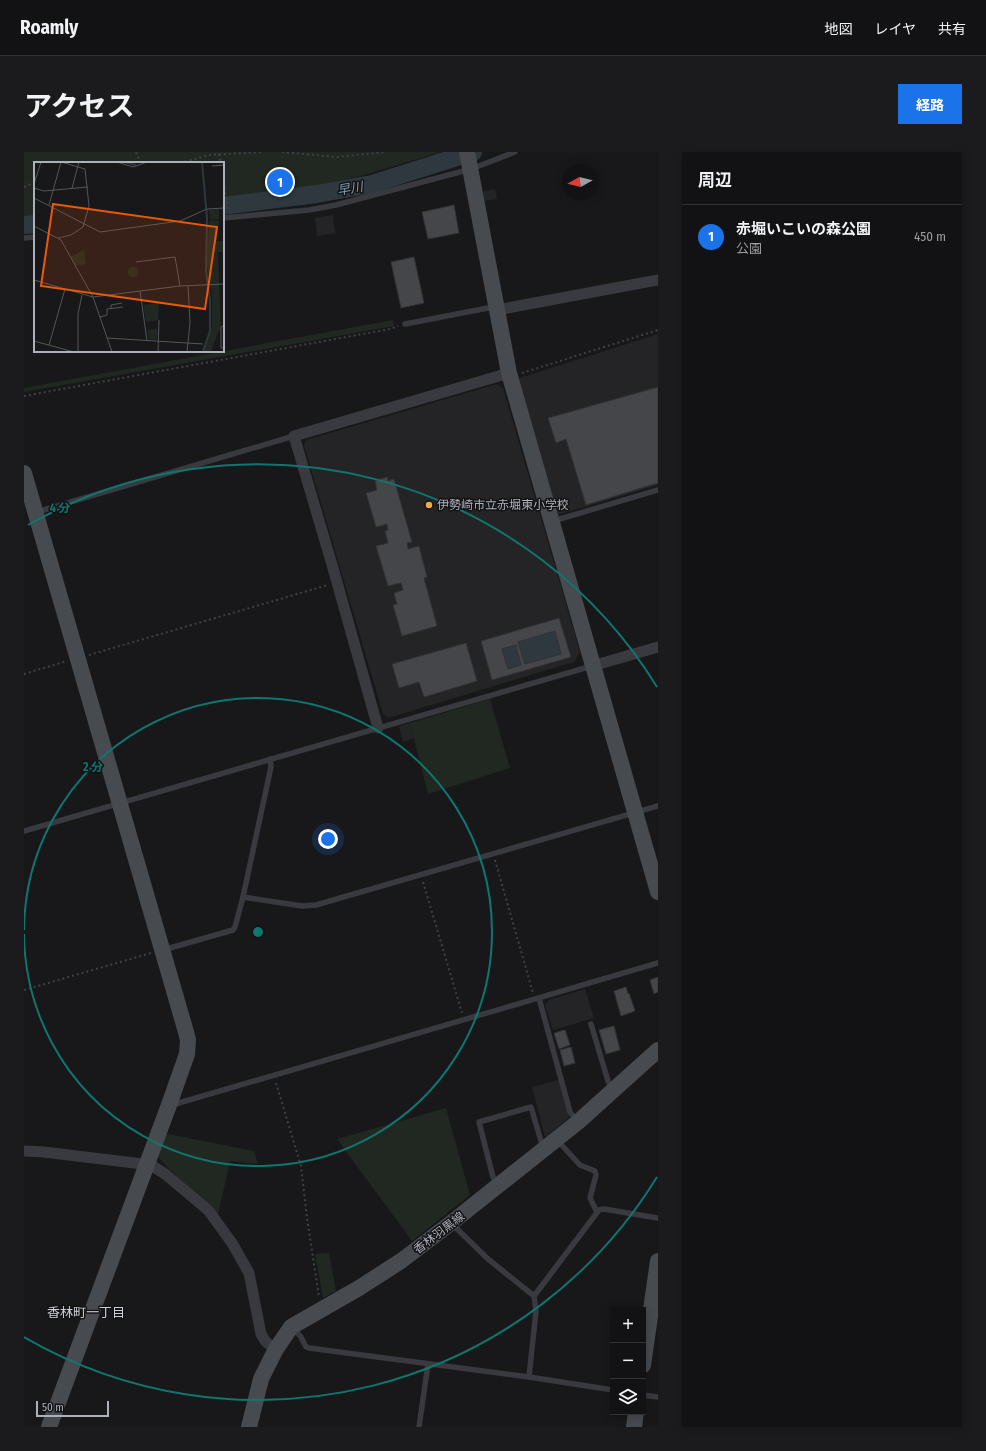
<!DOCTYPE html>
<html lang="ja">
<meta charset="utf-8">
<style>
:root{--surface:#121214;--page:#1b1b1d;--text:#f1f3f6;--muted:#9c9ea0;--line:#313234;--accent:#1a73e8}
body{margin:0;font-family:"Fira Sans Condensed","Noto Sans JP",sans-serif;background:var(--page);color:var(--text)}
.controls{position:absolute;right:12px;bottom:12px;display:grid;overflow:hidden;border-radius:0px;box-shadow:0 2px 10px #0003}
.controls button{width:36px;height:36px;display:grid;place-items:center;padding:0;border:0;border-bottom:1px solid var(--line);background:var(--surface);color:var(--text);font:20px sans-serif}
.compass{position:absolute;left:538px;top:12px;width:36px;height:36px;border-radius:50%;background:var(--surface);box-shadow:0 2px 10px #0003;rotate:262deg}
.scale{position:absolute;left:12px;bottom:10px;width:73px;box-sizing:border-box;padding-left:4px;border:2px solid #abb0ba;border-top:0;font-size:11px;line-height:14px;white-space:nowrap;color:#abb0ba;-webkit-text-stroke:3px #131315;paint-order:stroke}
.you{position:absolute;left:304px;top:687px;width:14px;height:14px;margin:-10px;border:3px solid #fff;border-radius:50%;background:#1a73e8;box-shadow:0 0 0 6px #1a73e833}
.badge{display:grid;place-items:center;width:26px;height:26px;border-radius:50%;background:var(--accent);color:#fff;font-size:13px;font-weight:700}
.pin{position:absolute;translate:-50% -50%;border:2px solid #fff;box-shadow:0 1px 4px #0006}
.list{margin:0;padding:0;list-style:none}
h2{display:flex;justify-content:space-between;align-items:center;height:52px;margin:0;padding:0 16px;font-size:17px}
h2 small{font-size:13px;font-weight:400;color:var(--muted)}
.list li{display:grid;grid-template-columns:26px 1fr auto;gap:12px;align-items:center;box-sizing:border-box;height:64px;padding:0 16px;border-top:1px solid var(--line)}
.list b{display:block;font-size:15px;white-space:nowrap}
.list p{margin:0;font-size:13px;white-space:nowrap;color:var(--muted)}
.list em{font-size:13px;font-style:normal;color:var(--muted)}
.icon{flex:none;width:22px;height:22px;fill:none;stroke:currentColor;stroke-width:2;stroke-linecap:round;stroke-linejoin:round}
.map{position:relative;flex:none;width:634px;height:1275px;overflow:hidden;border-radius:0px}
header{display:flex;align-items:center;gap:24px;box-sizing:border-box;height:56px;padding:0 20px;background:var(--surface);border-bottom:1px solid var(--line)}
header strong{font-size:19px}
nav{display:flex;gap:22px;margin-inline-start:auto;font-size:14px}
.intro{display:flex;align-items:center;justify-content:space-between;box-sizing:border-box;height:96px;padding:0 24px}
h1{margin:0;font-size:28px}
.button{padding:10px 18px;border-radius:0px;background:var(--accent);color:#fff;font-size:14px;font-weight:700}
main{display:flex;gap:24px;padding:0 24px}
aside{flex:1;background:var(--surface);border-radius:0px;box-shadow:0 2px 10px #0003}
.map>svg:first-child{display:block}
</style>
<header>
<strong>Roamly</strong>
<nav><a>地図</a><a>レイヤ</a><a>共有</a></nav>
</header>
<div class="intro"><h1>アクセス</h1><a class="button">経路</a></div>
<main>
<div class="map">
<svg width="634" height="1275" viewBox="0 0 634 1275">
<rect width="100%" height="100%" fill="#18181a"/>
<g fill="#242427">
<path d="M 471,37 L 473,47 L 460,49 L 458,40 Z"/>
<path d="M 309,63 L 311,81 L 293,84 L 291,66 Z"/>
<path d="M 634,182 L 634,333 L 534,363 L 493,232 L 496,226 Z"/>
<path d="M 473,232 L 479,236 L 556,500 L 550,510 L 364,566 L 359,562 L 280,293 L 282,288 Z"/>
<path d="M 386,571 L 390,586 L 379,590 L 375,574 Z"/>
<path d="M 561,837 L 570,866 L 529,878 L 521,853 L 525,848 Z"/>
<path d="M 535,928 L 545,966 L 521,985 L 508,935 Z"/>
</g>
<g fill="#202821">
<path d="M 0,0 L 417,0 L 337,24 L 290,35 L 199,45 L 199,11 L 11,11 L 11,64 L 0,65 Z"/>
<path d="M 369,168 L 370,174 L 0,240 L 0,236 Z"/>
<path d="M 466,547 L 486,616 L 404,642 L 386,571 Z"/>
<path d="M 422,956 L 446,1043 L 388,1089 L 313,987 Z"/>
<path d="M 139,981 L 230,999 L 234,1012 L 206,1009 L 194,1063 L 144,1016 L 131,1001 Z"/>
<path d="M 305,1101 L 312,1139 L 299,1146 L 291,1102 Z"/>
</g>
<g fill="#2e383e">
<path d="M 531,479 L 537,502 L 501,512 L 494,490 Z"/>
<path d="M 492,493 L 497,513 L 484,517 L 478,497 Z"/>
</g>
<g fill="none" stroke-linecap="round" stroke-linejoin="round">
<g stroke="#2e383e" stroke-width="18">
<path d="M 199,54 L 293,42 L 348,32 L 449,0"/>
<path d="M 0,73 L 11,72"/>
</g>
</g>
<g fill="#45464a" stroke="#323236" fill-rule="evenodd">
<path d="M 430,53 L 435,81 L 404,87 L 398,60 Z"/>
<path d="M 390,105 L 400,151 L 377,156 L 367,110 Z"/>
<path d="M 634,235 L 634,331 L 562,353 L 542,287 L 532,291 L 524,266 Z"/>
<path d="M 363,325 L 364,329 L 370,327 L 388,390 L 383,391 L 384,397 L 395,394 L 403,425 L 400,426 L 413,474 L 378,484 L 369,453 L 373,452 L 370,441 L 379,438 L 377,431 L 364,434 L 352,394 L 364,391 L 361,379 L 364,378 L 363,372 L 352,375 L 342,341 L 353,338 L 351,329 Z"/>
<path d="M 535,466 L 547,505 L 468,528 L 457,489 ZM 531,479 L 537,502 L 501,512 L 494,490 ZM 492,493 L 497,513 L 484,517 L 478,497 Z"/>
<path d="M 442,491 L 453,529 L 400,545 L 395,530 L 375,536 L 368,512 Z"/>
<path d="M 634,825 L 634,840 L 630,842 L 626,828 Z"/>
<path d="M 602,835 L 604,842 L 605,841 L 611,859 L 597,864 L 590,839 Z"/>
<path d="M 590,874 L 596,898 L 582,902 L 575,878 Z"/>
<path d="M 541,878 L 546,893 L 535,897 L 530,881 Z"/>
<path d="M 547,895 L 551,911 L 540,914 L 536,898 Z"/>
</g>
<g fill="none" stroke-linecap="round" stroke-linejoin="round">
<g stroke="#3f4146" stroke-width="2" stroke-dasharray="2 3" stroke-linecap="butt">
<path d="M 112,0 L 116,11"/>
<path d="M 258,0 L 313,5 L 363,0"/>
<path d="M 195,2 L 197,11"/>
<path d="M 156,11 L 185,3 L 238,0"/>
<path d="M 199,25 L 204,59"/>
<path d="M 0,35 L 11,30"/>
<path d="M 498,221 L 634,178"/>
<path d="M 0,244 L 366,177 L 374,174"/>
<path d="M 65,503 L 304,433"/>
<path d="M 0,522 L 43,509"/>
<path d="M 471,708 L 509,841"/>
<path d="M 399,730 L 438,861"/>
<path d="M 0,838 L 127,801"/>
<path d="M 252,931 L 277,1014 L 283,1066 L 295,1145"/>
</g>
<g stroke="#393a3f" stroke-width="5.5">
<path d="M 199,66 L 285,58 L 312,53 L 447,17 L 491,0"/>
<path d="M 0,86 L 11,85"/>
<path d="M 381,172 L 464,156 L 472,157"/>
<path d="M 13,360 L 270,284"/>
<path d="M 529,369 L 634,338"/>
<path d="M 0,679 L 568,514"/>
<path d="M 219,745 L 278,754 L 292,753 L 634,654"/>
<path d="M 139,798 L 209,778 L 211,775 L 219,745 L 247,615 L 246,607"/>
<path d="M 515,846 L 546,960 L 553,969"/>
<path d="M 567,872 L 584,929 L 588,936"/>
<path d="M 148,953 L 634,811"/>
<path d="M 533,988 L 556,1013 L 571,1019 L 572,1023 L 566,1046 L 573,1060"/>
<path d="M 473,1032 L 469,1025 L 455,970 L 507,955 L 517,989 L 520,995"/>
<path d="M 428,1072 L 464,1107 L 510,1144 L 512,1159 L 505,1225"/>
<path d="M 510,1144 L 575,1058 L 580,1057 L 634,1066"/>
<path d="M 269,1176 L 277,1185 L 282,1195 L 285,1196 L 505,1225 L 589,1238"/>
<path d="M 619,1243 L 634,1245"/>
<path d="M 395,1275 L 404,1212"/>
</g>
<g stroke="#393a3f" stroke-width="11">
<path d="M 473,158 L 634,128"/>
<path d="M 568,514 L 634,495"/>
<path d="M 354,576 L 309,416 L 270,284 L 485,221"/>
<path d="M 0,999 L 20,1000 L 127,1013 L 141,1022 L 184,1058 L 208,1091 L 225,1121 L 237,1182 L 242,1190 L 252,1197"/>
</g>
<g stroke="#474a4f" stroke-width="16">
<path d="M 443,0 L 485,221 L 634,740"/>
<path d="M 0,321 L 162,880 L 164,888 L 163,902 L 145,953 L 25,1275"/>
<path d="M 619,1213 L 634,1109"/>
<path d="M 225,1275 L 237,1227 L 252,1197 L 267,1175 L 335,1136 L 377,1109 L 427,1071 L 554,970 L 634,898"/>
<path d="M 610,1275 L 612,1260"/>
</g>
</g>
<g fill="none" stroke="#0f766e" stroke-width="2">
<path d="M0 778A234 234 0 1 1 0 782"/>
<path d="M633 1025A468 468 0 0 1 0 1185M4 373A468 468 0 0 1 633 535"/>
</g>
<circle fill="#eead3d" stroke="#131315" stroke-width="1.5" cx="405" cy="353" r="4"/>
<g text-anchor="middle" stroke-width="3" stroke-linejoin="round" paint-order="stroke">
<g font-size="12" fill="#abb0ba" stroke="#131315" text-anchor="start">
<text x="413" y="357">伊勢崎市立赤堀東小学校</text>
</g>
<g font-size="12" fill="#abb0ba" stroke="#131315">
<text transform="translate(415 1081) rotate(-37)" y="4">香林羽黒線</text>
</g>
<g font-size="13" font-style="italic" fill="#839eb3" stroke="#131315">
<text transform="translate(326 36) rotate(-10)" y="5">早川</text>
</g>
<g font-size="13" fill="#cccfd6" stroke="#131315">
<text x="62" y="1165">香林町一丁目</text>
</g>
</g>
<g transform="translate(10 10)">
<rect width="190" height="190" fill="#18181a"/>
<path d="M 185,47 L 185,57 L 176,58 L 175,48 ZM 185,58 L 183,79 L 190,79 L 190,90 L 184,90 L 187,168 L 185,168 L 177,190 L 170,190 L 178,165 L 178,134 L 173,102 L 175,59 ZM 50,88 L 52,102 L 41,104 L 36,95 ZM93.5 110a5.5 5.5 0 1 1 11 0a5.5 5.5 0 1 1-11 0ZM 125,141 L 124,158 L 112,160 L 109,143 ZM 124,167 L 123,178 L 115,177 L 113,168 Z" fill="#202821"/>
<path fill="none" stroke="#2e383e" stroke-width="2" d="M 90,0 L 102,3M 168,0 L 173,56 L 172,109 L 176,138 L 176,169 L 169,190"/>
<path fill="none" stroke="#53555a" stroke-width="1" d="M 83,0 L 99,5 L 113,0M 178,4 L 190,3M 0,22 L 7,0M 0,26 L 10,29 L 54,25M 38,26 L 45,0M 0,36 L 66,70 L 146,59 L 173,47 L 190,46M 15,43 L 27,0M 0,64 L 27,78 L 59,135 L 78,190M 24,76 L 37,73 L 49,65 L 55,44 L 51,7 L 27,0M 102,100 L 141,95 L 146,124M 0,118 L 59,135 L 146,124 L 190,122M 106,129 L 113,179M 77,147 L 77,143 L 88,141M 66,155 L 73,153 L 73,147 L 89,145M 190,164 L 187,165 L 187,186 L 190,186M 73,176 L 169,182M 0,179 L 40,190M 15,183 L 31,127M 44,190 L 44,152 L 48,133M 124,190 L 125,158M 153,190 L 156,161 L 154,123"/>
<path fill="#e8590c" fill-opacity="0.15" stroke="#e8590c" stroke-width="2" d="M 19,42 L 183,65 L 171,147 L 7,124 Z"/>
<rect width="190" height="190" fill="none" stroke="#abb0ba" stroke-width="2"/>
</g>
<circle cx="234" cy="780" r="6" fill="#0f766e" stroke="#131315" stroke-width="2"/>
<g font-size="12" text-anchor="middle" font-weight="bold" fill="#0f766e" stroke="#131315" stroke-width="3" stroke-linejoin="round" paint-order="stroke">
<text x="36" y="360">4 分</text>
<text x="69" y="619">2 分</text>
</g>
</svg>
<div class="controls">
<button>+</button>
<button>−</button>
<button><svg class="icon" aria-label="layers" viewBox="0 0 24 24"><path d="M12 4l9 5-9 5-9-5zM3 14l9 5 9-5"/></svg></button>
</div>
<svg class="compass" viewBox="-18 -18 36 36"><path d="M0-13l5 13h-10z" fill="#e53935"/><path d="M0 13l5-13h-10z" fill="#9c9ea0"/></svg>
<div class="scale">50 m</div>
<div class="you"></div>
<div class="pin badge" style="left:256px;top:30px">1</div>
</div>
<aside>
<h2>周辺<small></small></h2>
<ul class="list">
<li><span class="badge">1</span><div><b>赤堀いこいの森公園</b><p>公園</p></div><em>450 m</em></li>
</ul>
</aside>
</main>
